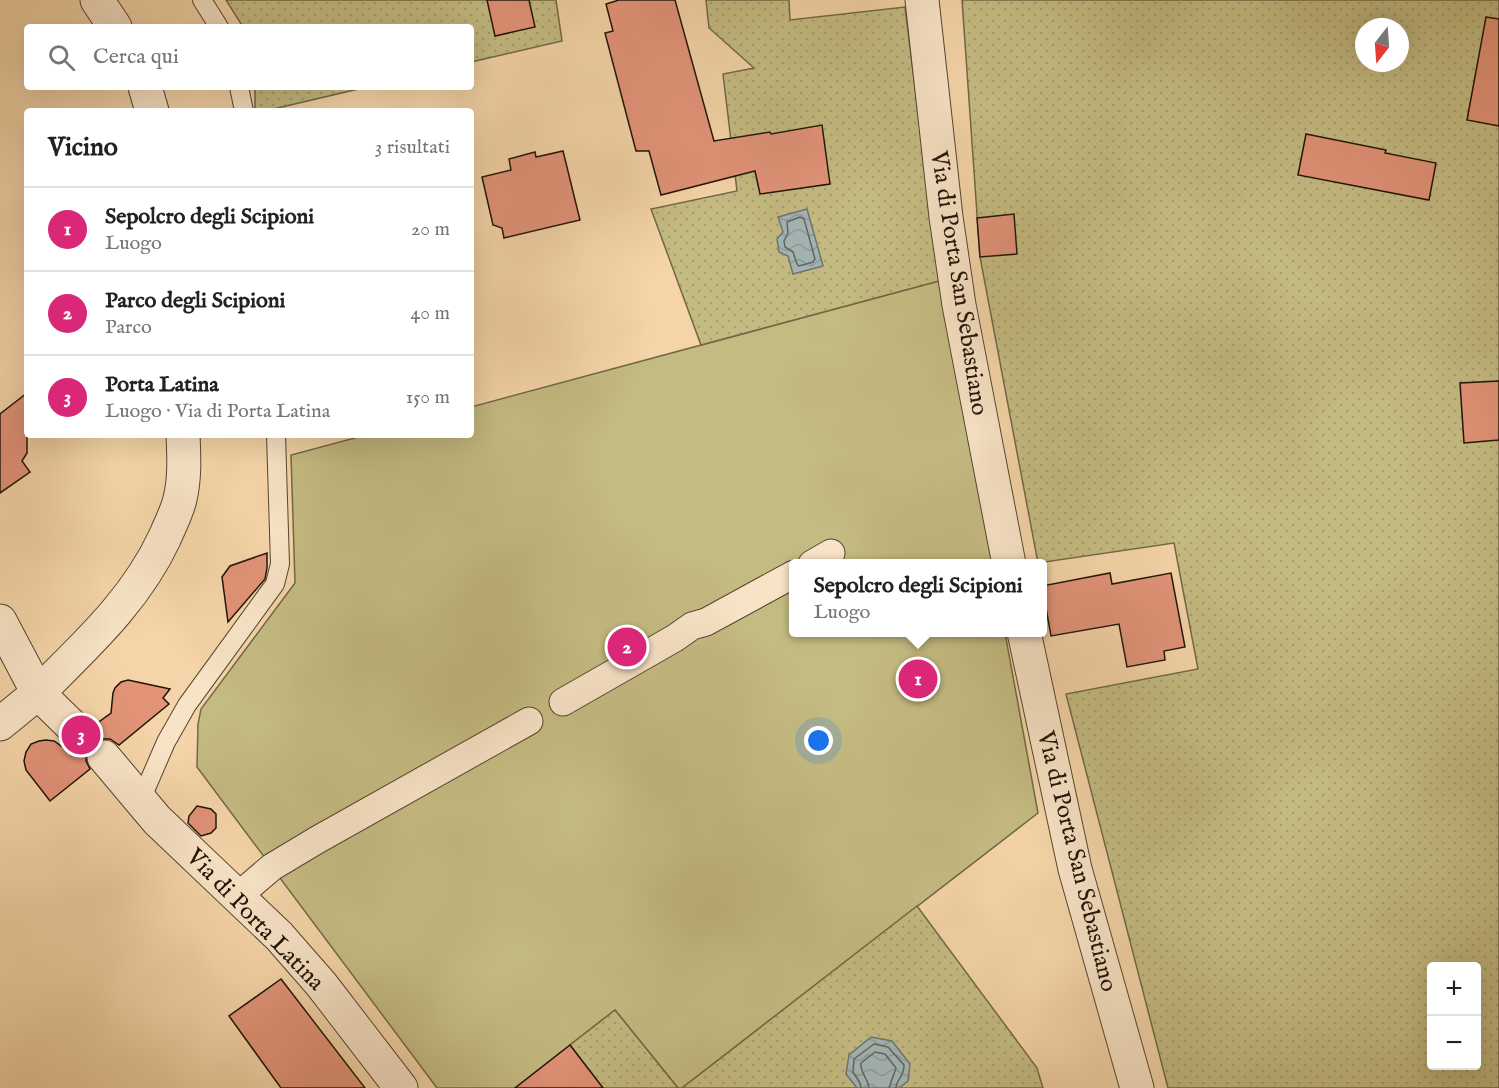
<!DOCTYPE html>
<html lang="it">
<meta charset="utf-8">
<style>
:root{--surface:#fff;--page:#f2f2f2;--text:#222;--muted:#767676;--line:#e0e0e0;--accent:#db2777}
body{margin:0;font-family:"IM FELL English",serif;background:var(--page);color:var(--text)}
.controls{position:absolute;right:18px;bottom:18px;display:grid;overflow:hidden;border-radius:6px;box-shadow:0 6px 24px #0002}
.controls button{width:54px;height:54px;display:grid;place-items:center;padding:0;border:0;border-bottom:2px solid var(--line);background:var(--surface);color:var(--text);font:30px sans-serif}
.compass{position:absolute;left:1355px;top:18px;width:54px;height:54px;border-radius:50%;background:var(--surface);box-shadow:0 6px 24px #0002;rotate:197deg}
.you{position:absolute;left:819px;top:741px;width:21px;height:21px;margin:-15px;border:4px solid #fff;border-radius:50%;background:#1a73e8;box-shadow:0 0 0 9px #1a73e833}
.badge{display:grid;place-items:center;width:39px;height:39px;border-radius:50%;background:var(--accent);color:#fff;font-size:20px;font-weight:700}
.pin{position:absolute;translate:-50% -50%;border:3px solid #fff;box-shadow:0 2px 6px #0006}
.popup{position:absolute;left:789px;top:559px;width:258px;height:78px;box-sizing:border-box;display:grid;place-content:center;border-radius:6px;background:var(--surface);filter:drop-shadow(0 2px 4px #0005);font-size:20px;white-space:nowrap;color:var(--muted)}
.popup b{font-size:22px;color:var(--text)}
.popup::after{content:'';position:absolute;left:50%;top:100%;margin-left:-12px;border:12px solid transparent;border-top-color:var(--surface)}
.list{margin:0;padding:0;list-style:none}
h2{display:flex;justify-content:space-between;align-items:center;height:78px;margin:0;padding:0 24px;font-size:26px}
h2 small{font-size:20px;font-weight:400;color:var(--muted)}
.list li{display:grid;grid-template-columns:39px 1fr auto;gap:18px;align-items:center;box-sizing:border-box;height:84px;padding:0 24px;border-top:2px solid var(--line)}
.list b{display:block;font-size:22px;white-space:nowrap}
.list p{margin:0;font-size:20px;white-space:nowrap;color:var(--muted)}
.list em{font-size:20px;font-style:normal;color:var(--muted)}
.icon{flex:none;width:33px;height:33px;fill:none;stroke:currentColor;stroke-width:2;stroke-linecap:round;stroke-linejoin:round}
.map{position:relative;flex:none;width:1499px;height:1088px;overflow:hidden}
.search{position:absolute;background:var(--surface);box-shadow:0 6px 24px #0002;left:24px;top:24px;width:450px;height:66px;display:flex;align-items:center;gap:15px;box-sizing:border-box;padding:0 21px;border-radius:6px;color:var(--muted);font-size:22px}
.panel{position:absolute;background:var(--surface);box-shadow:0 6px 24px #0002;left:24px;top:108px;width:450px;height:330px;border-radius:6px}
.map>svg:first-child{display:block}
</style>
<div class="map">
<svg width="1499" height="1088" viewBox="0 0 1499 1088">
<defs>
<pattern id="garden-dots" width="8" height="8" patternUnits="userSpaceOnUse" patternTransform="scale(1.5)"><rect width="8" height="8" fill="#c4bb82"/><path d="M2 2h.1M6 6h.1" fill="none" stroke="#a8a06f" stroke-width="1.8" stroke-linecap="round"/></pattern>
<pattern id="water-waves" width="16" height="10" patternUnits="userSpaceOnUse" patternTransform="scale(1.5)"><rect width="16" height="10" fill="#a3b5b5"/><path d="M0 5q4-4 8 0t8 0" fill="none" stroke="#8c9b9a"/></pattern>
</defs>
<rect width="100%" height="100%" fill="#f4d4a8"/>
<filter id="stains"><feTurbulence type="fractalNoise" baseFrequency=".00333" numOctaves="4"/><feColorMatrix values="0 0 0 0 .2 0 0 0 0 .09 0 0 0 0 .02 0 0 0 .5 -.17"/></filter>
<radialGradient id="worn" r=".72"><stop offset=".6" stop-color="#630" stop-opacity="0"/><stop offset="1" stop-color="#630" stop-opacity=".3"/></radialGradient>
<path fill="#c4bb82" stroke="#726845" stroke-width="1.5" d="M 939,281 L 992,563 L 794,564 L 794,632 L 1005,633 L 1038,813 L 682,1088 L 678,1088 L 615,1010 L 515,1088 L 437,1088 L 197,767 L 198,724 L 201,709 L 295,583 L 291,455 L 366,435 L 471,435 L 471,407 Z"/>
<g fill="url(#garden-dots)" stroke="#726845" stroke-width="1.5" fill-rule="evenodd">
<path d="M 226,0 L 556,0 L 562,41 L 471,62 L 471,27 L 243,27 Z"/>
<path d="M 706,0 L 789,0 L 790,20 L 905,7 L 939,281 L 701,345 L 651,209 L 737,191 L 723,74 L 754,68 L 709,28 Z"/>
<path d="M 962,0 L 1499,0 L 1499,1088 L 1168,1088 L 1066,694 L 1198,669 L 1174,543 L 1038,563 L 980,257 ZM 1364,27 L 1400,27 L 1400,63 L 1364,63 ZM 1432,966 L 1476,966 L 1476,1066 L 1432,1066 Z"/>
<path d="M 255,87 L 367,87 L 265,111 L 255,111 Z"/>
<path d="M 917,906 L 1037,1068 L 1043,1088 L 682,1088 Z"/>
<path d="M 615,1010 L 678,1088 L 603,1088 L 570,1045 Z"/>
</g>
<g fill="url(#water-waves)" stroke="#6f7570" stroke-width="1.5">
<path d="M 807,209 L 823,266 L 793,274 L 788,256 L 779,252 L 777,239 L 783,232 L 778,217 Z"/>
<path d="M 871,1037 L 892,1041 L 910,1064 L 908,1081 L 899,1088 L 857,1088 L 846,1074 L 849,1055 Z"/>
</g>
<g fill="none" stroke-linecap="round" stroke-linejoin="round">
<g stroke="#62655e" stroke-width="1.5">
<path d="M 800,217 L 804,219 L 815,259 L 813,262 L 799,266 L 797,264 L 793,252 L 785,247 L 784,241 L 788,233 L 787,222 Z"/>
<path d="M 861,1088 L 860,1083 L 853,1072 L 854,1059 L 874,1044 L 888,1047 L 904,1065 C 904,1078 896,1079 896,1088"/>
<path d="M 869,1088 C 868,1078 860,1073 861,1063 L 875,1052 L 885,1054 L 896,1068 L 889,1088"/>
</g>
</g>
<g fill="#e29378" stroke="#201508" stroke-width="1.5">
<path d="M 487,0 L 529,0 L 535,27 L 495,36 Z"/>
<path d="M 619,0 L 675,0 L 714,141 L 770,132 L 771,134 L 822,125 L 830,184 L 760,194 L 755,171 L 661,195 L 649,151 L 636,151 L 605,33 L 613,31 L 606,4 Z"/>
<path d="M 1486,17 L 1499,19 L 1499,126 L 1467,120 Z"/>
<path d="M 1306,134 L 1386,150 L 1385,153 L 1436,163 L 1429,200 L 1298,175 Z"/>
<path d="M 563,151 L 580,220 L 504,238 L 502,228 L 493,225 L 482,177 L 511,170 L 509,159 L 535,152 L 536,157 Z"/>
<path d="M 1014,214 L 1017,254 L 980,257 L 977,218 Z"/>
<path d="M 1499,381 L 1499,440 L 1464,443 L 1460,383 Z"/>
<path d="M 27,393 L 27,453 L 22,461 L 30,472 L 0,493 L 0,414 Z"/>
<path d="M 267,553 L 267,568 L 265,579 L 228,622 L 222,577 L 230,566 Z"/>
<path d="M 1110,573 L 1112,584 L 1171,573 L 1185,647 L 1164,651 L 1165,660 L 1127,667 L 1119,624 L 1051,636 L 1042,586 Z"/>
<path d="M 128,680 L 170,689 L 163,698 L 169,704 L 119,745 L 110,739 L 99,739 L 99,731 L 96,724 L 111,713 L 113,693 L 115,688 L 121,682 Z"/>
<path d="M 46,740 L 54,741 L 64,748 L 66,747 L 76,753 L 86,753 L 86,761 L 90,769 L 50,801 L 26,770 L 24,761 L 26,752 L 31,744 L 39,741 Z"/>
<path d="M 197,806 L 211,809 L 216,814 L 216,828 L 211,833 L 201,836 L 188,823 L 189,816 Z"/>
<path d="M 281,979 L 365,1088 L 281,1088 L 229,1016 Z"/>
<path d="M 570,1045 L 603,1088 L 515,1088 Z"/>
</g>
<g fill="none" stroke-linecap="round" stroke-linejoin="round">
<defs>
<g id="service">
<path d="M 202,0 L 219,27"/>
<path d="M 239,87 L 244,111"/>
<path d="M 140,802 L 166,742 L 187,705 L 275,584 L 280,564 L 276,435"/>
</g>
<g id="pedestrian">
<path d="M 812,564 L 831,553"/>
<path d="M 563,702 L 675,638 L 692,626 L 706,622 L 794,574"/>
<path d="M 238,896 L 272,867 L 317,840 L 529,721"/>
</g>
<g id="minor">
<path d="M 0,621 L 38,693"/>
<path d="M 0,724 L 38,693"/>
</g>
<g id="tertiary">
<path d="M 97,0 L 115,27"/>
<path d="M 922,0 L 946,217 L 959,305 L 1009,564"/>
<path d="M 145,87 L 152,111"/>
<path d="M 1024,632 L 1075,869 L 1137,1088"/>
<path d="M 81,735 L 38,693 C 86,645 136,600 165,537 C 170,525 177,512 180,499 C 185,478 184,457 183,435"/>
<path d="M 104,757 L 157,820 L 279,936 L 321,984 L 401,1088"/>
</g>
</defs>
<use href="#service" stroke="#554530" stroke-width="20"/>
<use href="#pedestrian" stroke="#554530" stroke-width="29"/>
<use href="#minor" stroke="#554530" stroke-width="35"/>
<use href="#tertiary" stroke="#554530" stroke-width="35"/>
<use href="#service" stroke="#f8e3c6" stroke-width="18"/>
<use href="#pedestrian" stroke="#f8e3c6" stroke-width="27"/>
<use href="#minor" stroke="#f8e3c6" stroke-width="33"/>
<use href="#tertiary" stroke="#f8e3c6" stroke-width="33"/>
</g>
<g text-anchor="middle" stroke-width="6" stroke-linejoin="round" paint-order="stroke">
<g font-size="24" fill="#201508" stroke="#f8e3c6">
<text transform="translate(960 283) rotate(81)" y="8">Via di Porta San Sebastiano</text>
<text transform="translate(1078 861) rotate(76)" y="8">Via di Porta San Sebastiano</text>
<text transform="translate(256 919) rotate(46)" y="8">Via di Porta Latina</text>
</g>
</g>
<rect width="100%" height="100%" filter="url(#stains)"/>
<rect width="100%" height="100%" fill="url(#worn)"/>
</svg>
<div class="controls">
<button>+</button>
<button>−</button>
</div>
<svg class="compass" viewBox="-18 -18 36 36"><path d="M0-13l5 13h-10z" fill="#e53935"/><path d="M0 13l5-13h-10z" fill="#767676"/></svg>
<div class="you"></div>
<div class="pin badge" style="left:918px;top:679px">1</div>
<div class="popup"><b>Sepolcro degli Scipioni</b>Luogo</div>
<div class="pin badge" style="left:627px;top:647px">2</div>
<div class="pin badge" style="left:81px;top:735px">3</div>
<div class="search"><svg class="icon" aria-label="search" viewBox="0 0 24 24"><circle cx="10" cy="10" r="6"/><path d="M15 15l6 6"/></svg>Cerca qui</div>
<section class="panel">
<h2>Vicino<small>3 risultati</small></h2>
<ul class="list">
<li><span class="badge">1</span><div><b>Sepolcro degli Scipioni</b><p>Luogo</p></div><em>20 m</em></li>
<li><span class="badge">2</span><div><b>Parco degli Scipioni</b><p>Parco</p></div><em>40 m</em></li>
<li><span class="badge">3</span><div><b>Porta Latina</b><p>Luogo · Via di Porta Latina</p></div><em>150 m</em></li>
</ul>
</section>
</div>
